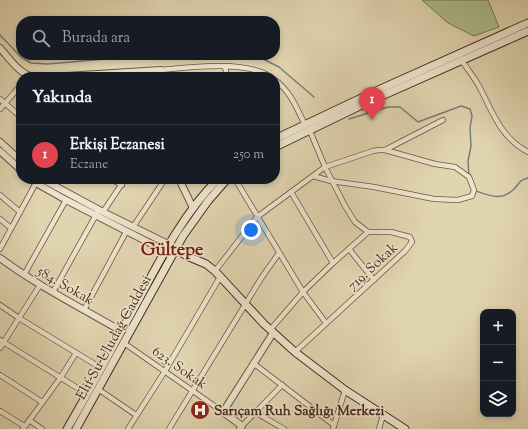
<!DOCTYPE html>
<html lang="tr">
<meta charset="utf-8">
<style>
:root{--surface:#171b24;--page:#242831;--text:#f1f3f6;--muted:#9ea1a6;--line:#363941;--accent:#8c9099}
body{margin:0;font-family:"Sorts Mill Goudy",serif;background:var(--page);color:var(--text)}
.controls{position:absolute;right:12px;bottom:12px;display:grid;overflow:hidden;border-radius:8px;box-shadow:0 2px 6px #0003}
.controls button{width:36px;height:36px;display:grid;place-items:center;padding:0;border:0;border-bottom:1px solid var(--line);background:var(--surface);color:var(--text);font:20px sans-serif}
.you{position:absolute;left:251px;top:230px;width:14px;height:14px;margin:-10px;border:3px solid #fff;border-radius:50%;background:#1a73e8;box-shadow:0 0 0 6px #1a73e833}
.badge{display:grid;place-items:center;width:26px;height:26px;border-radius:50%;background:var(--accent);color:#fff;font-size:13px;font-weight:700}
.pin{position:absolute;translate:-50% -33px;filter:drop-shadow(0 1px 2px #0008)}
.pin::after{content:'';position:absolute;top:21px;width:14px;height:12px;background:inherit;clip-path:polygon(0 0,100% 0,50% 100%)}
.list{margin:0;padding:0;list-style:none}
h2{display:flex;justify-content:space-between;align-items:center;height:52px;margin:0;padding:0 16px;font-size:17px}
h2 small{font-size:13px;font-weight:400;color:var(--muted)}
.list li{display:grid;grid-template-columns:26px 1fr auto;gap:12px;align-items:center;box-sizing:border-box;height:60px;padding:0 16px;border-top:1px solid var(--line)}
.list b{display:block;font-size:15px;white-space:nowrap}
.list p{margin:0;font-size:13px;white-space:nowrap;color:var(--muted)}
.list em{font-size:13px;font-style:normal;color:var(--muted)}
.icon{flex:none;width:22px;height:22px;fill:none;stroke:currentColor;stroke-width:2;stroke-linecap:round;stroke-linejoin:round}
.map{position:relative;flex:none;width:528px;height:429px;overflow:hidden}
.search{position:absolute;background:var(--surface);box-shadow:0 2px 6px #0003;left:16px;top:16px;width:264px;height:44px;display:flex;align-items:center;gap:10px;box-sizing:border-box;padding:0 14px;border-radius:16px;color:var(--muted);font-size:15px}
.panel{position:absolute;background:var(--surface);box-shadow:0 2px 6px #0003;left:16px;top:72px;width:264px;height:112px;border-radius:16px}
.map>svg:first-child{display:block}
</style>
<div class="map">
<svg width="528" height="429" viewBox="0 0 528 429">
<rect width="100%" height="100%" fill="#e1d5b1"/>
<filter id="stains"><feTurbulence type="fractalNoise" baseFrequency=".005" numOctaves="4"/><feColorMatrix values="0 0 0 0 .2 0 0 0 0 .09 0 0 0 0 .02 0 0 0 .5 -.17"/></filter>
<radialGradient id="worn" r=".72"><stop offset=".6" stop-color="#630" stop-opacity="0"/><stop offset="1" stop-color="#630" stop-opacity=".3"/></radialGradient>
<path fill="#adbe90" stroke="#7a7456" d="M 422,0 L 488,0 L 499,27 L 474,36 L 448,23 Z"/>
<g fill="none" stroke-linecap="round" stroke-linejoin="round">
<g stroke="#767f75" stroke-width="1.5">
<path d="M 0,35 L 21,57 L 31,63 L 48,64 L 105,59 L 124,55"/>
<path d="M 147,55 L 150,55"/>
<path d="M 196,55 L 216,58 L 237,55"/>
<path d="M 250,55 L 261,58 L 279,67 L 314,97"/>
<path d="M 349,119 L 388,107 L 400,107 L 418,122 L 461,106 L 470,109 L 472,116 L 470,128 L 471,146 L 468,161 L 469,176"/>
<path d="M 476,191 C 490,196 502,201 514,189 C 520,183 518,181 528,178"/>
</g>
<defs>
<g id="minor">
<path d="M 461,59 C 467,69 475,78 480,88 C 493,113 501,138 528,152"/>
<path d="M 225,66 L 227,77"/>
<path d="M 161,70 C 190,67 246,60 271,77"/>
<path d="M 275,80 C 290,91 297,108 305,125"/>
<path d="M 0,99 L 21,117"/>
<path d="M 0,109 L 21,85"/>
<path d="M 385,150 L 443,120"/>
<path d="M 111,179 L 122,185"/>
<path d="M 235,179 L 303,292 L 326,323"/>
<path d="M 291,192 L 333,263"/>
<path d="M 0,195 L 20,212"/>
<path d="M 103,212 L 125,179"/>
<path d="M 0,219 L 11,228"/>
<path d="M 133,227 L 165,179"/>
<path d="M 0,249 L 38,179"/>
<path d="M 349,249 L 374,280"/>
<path d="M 215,271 L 257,217 L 325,167 L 373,151 L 379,150 L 385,150 L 435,164 L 455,167 L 469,177 L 474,190 L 472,196 L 458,200 L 434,199 L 374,187 L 331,181 L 313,176"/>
<path d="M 24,275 L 66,200"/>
<path d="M 53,292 L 97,213"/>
<path d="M 0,305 L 19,318 L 101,368"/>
<path d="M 84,310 L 126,232"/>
<path d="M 270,330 L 303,292 L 333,263 L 368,232"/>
<path d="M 0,340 L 87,394"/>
<path d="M 124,343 L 223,412"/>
<path d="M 0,348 L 40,285"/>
<path d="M 295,352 L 405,251 L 412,242 L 410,237 L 391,232 L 368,232 L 355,222 L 345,206 L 325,167 L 310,131"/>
<path d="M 253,363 L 334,425"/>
<path d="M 0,375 L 42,402"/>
<path d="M 98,389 L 136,415"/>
<path d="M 0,411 L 24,426"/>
<path d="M 255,412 L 284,429"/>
<path d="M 29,420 L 42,429"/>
<path d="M 242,426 L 282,385"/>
<path d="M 23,429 L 61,377 L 76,353"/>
<path d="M 128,429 L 165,371 L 220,277"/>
<path d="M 169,429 L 262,277 L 279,253"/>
<path d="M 333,429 L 345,390"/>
<path d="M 379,429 L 383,415"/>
</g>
<g id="tertiary">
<path d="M 0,48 C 9,58 20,75 34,77"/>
<path d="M 50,77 L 161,70 L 162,77"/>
<path d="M 0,142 L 21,161"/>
<path d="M 0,151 L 21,170"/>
<path d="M 31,179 L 36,183 L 66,200 L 173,255"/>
<path d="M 42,179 L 103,212 L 172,246"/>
<path d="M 179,179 L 193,208"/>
<path d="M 0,258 C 38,286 80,307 121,331"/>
<path d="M 240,429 L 242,426 L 223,412 L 273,333"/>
</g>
<g id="secondary">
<path d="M 275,139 L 376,91 L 528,23"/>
<path d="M 275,147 L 366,103 L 528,31"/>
<path d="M 176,249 L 187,256 L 206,264 L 215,271 L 264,324 L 295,352 L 345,390 L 405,429"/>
<path d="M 67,429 C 92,387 114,344 138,301 C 161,258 183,214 218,179"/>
<path d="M 76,429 L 183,236 L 208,201 L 227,179"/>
</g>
</defs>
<use href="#minor" stroke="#6e5542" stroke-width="6"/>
<use href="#tertiary" stroke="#6e5542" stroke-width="8"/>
<use href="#secondary" stroke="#472a1d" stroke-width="9"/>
<use href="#minor" stroke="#ece4cc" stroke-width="4.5"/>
<use href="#tertiary" stroke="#ece4cc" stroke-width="6"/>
<use href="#secondary" stroke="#ece4cc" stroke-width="7"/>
</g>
<defs>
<symbol id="hospital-disc" viewBox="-11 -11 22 22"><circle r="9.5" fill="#8f2418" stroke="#ece4cc"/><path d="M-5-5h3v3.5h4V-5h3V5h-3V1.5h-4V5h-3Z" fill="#fff"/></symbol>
</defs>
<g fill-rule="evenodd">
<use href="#hospital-disc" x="189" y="399" width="22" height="22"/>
</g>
<g text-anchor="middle" stroke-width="3" stroke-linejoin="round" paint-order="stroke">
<g font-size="14" fill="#472a1d" stroke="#ece4cc">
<text transform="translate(372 266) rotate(-43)" y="5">719. Sokak</text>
<text transform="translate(66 285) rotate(30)" y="5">584. Sokak</text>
<text transform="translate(113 337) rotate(-61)" y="5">Elif Su Uludağ Caddesi</text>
<text transform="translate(180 367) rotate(35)" y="5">623. Sokak</text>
</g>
<g font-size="14" font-weight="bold" fill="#472a1d" stroke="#ece4cc" text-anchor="start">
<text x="214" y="415">Sarıçam Ruh Sağlığı Merkezi</text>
</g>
<g font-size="18" font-weight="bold" fill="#7a1f14" stroke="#ece4cc">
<text x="172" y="255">Gültepe</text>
</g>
</g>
<rect width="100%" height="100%" filter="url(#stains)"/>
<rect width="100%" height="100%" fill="url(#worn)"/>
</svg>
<div class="controls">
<button>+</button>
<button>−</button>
<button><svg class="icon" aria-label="layers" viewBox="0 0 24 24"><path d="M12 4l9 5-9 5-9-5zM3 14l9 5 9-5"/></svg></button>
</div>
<div class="you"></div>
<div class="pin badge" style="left:372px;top:120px;background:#e0444e">1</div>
<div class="search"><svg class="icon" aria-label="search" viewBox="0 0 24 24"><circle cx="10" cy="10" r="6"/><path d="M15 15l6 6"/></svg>Burada ara</div>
<section class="panel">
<h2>Yakında<small></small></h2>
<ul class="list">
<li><span class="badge" style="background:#e0444e">1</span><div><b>Erkişi Eczanesi</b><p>Eczane</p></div><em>250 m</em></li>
</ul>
</section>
</div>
